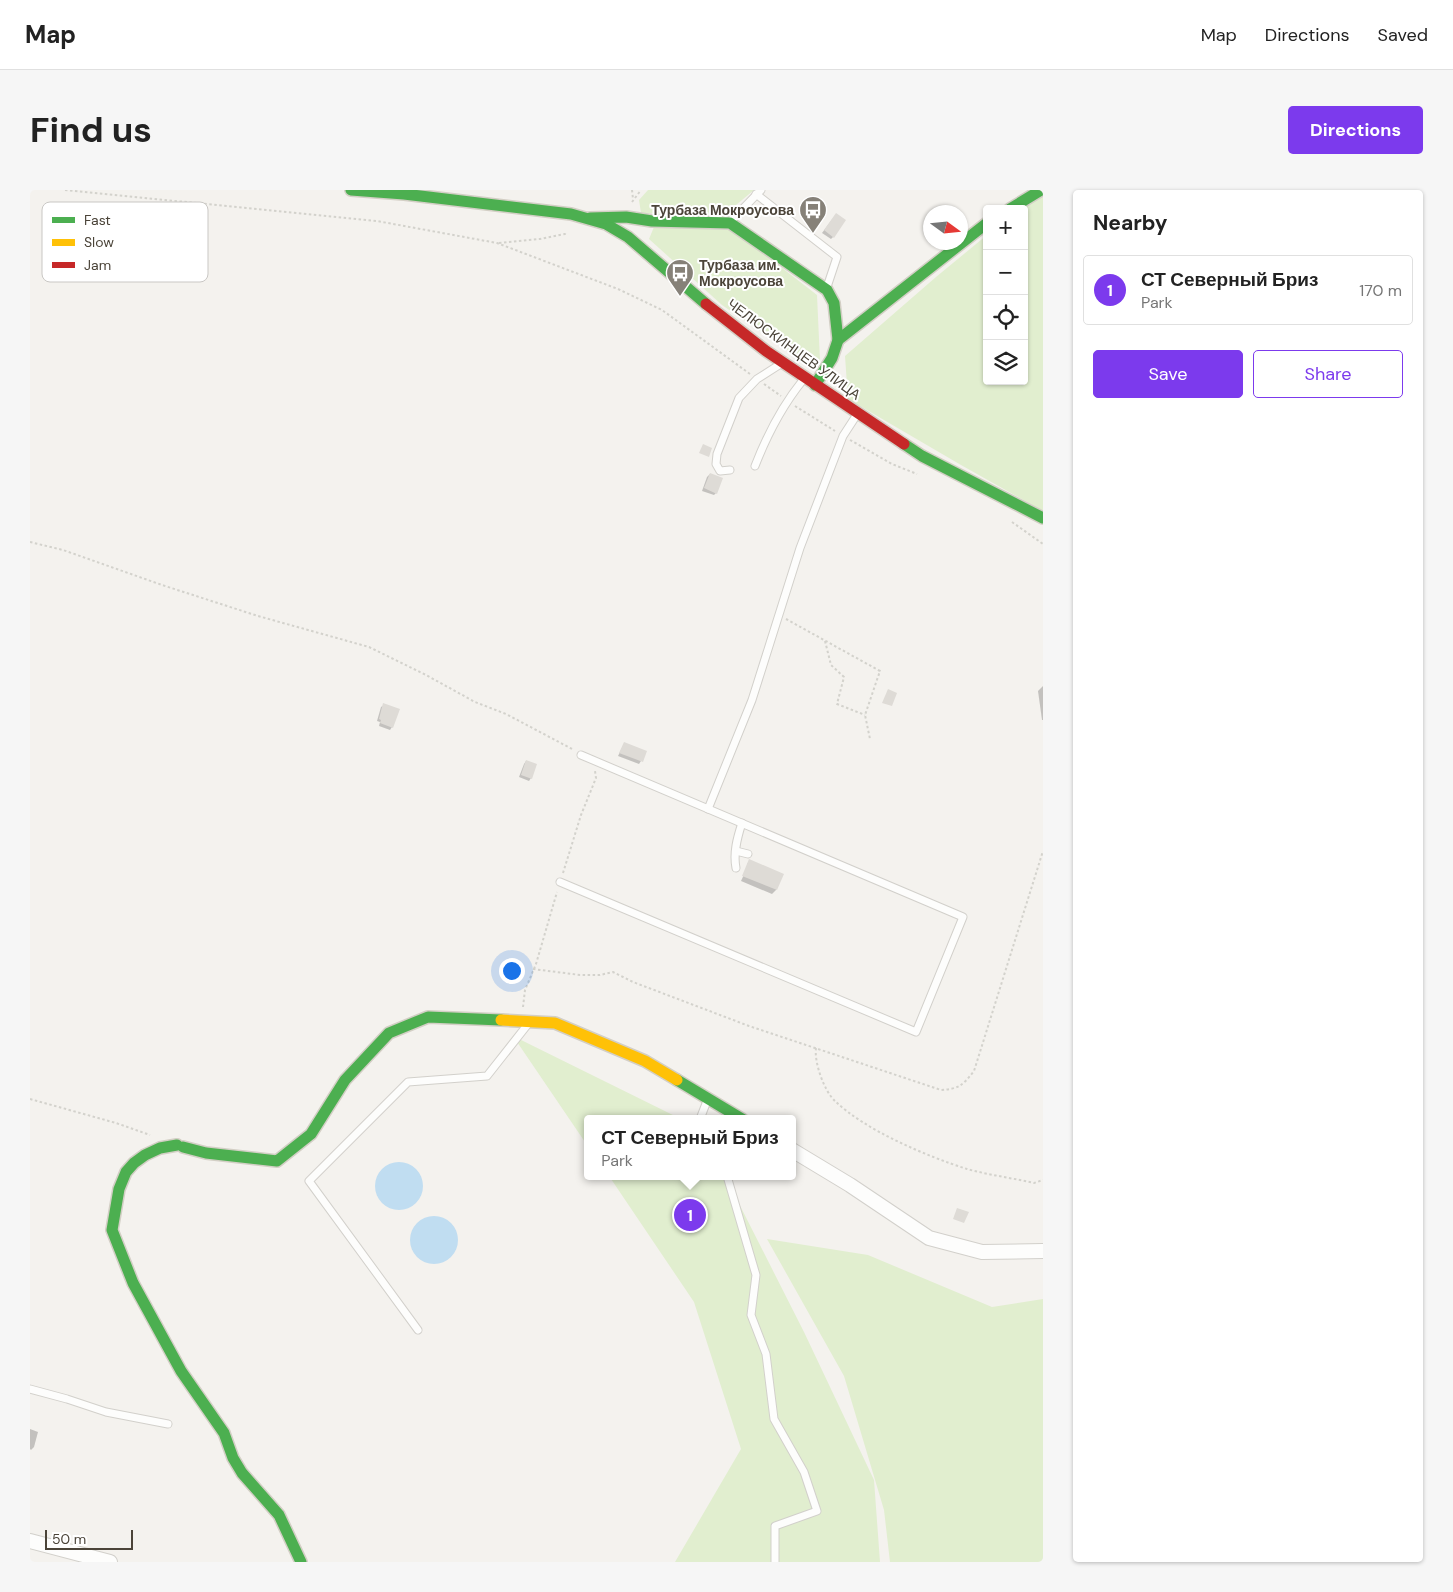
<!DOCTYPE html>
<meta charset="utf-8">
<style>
:root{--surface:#fff;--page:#f6f6f6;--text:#222;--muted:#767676;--line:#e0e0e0;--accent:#7c3aed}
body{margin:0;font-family:"DM Sans",sans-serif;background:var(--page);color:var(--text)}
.controls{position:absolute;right:15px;top:15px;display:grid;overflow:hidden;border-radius:5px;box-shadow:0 1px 4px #0004}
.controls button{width:45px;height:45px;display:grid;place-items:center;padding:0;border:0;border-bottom:1px solid var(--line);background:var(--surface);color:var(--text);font:25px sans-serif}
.compass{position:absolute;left:893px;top:15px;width:45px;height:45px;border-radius:50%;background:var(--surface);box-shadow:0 1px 4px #0004;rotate:105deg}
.scale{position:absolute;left:15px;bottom:12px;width:88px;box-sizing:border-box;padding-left:5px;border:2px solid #4b4439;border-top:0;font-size:14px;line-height:18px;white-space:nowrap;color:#4b4439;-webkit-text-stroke:4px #fff;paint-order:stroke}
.you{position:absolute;left:481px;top:780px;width:18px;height:18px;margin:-12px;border:4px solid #fff;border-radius:50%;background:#1a73e8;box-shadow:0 0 0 8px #1a73e833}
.badge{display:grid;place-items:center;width:32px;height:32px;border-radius:50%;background:var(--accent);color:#fff;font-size:16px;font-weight:700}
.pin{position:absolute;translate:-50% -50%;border:2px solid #fff;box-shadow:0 1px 5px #0006}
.popup{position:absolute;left:554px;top:925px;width:212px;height:65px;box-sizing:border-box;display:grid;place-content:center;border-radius:5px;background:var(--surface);filter:drop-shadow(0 1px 4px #0005);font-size:16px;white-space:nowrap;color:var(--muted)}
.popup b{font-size:19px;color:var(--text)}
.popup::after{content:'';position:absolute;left:50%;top:100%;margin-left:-10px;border:10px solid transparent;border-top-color:var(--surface)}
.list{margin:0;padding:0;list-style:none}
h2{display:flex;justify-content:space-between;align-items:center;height:65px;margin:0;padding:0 20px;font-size:21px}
h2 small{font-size:16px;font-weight:400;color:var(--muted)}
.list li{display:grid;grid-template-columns:32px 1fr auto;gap:15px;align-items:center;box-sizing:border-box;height:70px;margin:0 10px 10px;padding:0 10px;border:1px solid var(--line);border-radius:5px}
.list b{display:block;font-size:19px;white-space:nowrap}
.list p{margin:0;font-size:16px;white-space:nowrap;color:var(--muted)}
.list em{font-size:16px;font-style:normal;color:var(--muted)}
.actions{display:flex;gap:10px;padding:15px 20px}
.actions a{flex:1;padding:11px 0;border:1px solid var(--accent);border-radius:5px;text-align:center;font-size:18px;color:var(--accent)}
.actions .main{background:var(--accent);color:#fff}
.icon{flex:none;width:28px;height:28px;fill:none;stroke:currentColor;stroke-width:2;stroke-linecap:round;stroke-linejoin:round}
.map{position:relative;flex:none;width:1013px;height:1372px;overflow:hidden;border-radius:5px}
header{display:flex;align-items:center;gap:30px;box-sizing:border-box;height:70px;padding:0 25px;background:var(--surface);border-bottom:1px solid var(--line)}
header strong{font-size:24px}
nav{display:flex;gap:28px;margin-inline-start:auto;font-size:18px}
.intro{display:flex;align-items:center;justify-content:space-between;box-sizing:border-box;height:120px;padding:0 30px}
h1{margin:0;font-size:35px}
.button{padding:12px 22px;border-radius:5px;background:var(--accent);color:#fff;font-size:18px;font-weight:700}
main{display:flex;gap:30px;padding:0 30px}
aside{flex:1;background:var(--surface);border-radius:5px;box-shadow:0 1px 4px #0004}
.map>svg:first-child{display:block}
</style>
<header>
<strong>Map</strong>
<nav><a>Map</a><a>Directions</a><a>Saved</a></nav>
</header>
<div class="intro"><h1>Find us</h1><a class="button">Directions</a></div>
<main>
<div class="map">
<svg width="1013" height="1372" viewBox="0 0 1013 1372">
<rect width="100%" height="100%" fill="#f4f2ee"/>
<g fill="#e1eecf">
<path d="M 618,0 L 724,0 L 700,20 L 676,25 L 611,23 L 609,10 Z"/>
<path d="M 1013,3 L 1013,321 L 931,275 L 818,209 L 815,166 L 906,87 L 957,45 L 957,191 L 994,191 L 994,19 Z"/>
<path d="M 624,37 L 703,40 L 787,105 L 790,171 L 780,175 L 692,115 L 619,49 Z"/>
<path d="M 483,846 L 651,929 L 558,929 L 557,955 Z"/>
<path d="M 579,986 L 695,986 L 774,1142 L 844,1290 L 850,1372 L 645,1372 L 711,1259 L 664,1112 Z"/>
<path d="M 737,1049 L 838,1065 L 962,1117 L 1013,1109 L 1013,1372 L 860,1372 L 854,1320 L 814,1186 Z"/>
</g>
<g fill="#c0ddf1">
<circle cx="369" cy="996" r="24"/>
<circle cx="404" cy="1050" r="24"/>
</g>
<g fill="#0003">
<path d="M 804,27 L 803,47 L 801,49 L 792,43 Z"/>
<path d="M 680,284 L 686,303 L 684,305 L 672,301 L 677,287 Z"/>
<path d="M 1013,496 L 1013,530 L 1012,530 L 1008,501 Z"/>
<path d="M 354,515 L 362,537 L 360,540 L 349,536 L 350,532 L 347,531 L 351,517 Z"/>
<path d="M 594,554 L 611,571 L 609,574 L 588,566 Z"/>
<path d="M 496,571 L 501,588 L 499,591 L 489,587 L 494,574 Z"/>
<path d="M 720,671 L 752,684 L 746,700 L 742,704 L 711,691 L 719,674 L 717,674 Z"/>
<path d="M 0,1239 L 8,1242 L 4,1257 L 1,1260 L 0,1259 Z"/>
</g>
<g fill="#dedbd6">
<path d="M 806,23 L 816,30 L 804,48 L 794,40 Z"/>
<path d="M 673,254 L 682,258 L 679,267 L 669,263 Z"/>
<path d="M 680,283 L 693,288 L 687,304 L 674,298 Z"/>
<path d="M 858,499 L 867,503 L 862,516 L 852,513 Z"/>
<path d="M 353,513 L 370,519 L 363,538 L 350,533 L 351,530 L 349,529 Z"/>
<path d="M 594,552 L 617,561 L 613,572 L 589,563 Z"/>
<path d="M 496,570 L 507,574 L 502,589 L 491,585 Z"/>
<path d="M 719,669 L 754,684 L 747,700 L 712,686 Z"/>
<path d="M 927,1018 L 939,1022 L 934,1033 L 923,1029 Z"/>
</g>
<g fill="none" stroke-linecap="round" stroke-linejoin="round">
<defs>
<g id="lane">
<path d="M 726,4 L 807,67 L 797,97"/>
<path d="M 700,32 L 731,0"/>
<path d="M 725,276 C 737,245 752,216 773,190"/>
<path d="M 700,280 L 690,281 L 686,274 L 687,264 L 709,208 L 727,189 L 749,175"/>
<path d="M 678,619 L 722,510 L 770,358 L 813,246 L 826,226"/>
<path d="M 706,661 L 718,664"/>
<path d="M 706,678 C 703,663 707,648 712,633"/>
<path d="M 530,692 L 886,842 L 933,727 L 551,565"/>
<path d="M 670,929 L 677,911"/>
<path d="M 697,986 L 726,1085 L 721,1125 L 736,1164 L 744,1229 L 774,1282 L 787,1321 L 745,1336 L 745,1372"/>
<path d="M 388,1140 L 279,991 L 378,892 L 457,886 L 498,834"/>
<path d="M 0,1199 L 37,1209 L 76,1222 L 138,1234"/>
</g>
<g id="street">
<path d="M 762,960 L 820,995 L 899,1048 L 952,1062 L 1013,1061"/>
<path d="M 0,1351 L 80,1372"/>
</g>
<g id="fast">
<path d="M 321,0 L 374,4 L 541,24 L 576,34 L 598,47 L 676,114"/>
<path d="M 980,19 L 1011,0"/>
<path d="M 560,28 L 596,27 L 622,31 L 700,33 L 797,100 L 804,113 L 808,150 L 802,168 L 785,195"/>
<path d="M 808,150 L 957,33"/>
<path d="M 874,254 L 892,266 L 1013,328"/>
<path d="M 647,890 L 712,929"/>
<path d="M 147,955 L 130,958 L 115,965 L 104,973 L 96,982 L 89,999 L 82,1040 L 103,1093 L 151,1181 L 194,1243 L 203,1268 L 212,1283 L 249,1325 L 271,1372"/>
<path d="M 153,957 L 176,963 L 247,971 L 281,944 L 315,890 L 359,843 L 398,827 L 471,830"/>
</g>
<path id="slow" d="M 471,830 L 525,833 L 615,871 L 647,890"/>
<path id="jam" d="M 676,114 L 736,161 L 874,254"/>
</defs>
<use href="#lane" stroke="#d2d0cb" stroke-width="9"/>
<use href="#street" stroke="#d2d0cb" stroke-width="16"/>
<use href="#fast" stroke="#d3cfc5" stroke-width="14"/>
<use href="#slow" stroke="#d3cfc5" stroke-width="14"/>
<use href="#jam" stroke="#d3cfc5" stroke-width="14"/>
<g stroke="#d3d2cc" stroke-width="2" stroke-dasharray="2.5 2.5" stroke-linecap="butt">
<path d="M 35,0 L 347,31 L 467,53 L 588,99 L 632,120 L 720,184"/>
<path d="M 602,0 L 603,9"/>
<path d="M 602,12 L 611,0"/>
<path d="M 469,53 L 510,49 L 535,44 L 536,41"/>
<path d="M 734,194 L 751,206"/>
<path d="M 765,216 L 805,241"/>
<path d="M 820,250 L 862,274 L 887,284"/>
<path d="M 982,332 L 1013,354"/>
<path d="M 0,352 L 33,360 L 132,395 L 228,426 L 339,457 L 396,485 L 445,512 L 476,524 L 544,560"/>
<path d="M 756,429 L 850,481 L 835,525 L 840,549"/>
<path d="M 795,451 L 801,475 L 814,487 L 807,514 L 835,525"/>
<path d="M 533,683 L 551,625 L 566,588 L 565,581"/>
<path d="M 503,779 L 550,785 L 570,785 L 583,782 L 603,792 L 719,836 L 911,900 C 929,899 933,895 944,881 L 1013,661"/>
<path d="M 493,817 L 495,800 L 506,774 L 527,702"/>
<path d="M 786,858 C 784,872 794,901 805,911 C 835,940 896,966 937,979 C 959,985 982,988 1004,993 L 1013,990"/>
<path d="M 0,909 L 86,933 L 120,945"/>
</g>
<use href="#lane" stroke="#fdfdfc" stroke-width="7"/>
<use href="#street" stroke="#fdfdfc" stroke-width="14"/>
<use href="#fast" stroke="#4caf50" stroke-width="11"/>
<use href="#slow" stroke="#ffc107" stroke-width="11"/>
<use href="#jam" stroke="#c62828" stroke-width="11"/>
</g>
<defs>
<symbol id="bus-pin" viewBox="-11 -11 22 30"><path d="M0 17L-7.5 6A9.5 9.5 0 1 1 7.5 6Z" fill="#868178" stroke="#fff"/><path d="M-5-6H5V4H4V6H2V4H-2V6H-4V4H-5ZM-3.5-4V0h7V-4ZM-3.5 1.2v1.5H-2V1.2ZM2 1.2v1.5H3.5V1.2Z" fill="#fff"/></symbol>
</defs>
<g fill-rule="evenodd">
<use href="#bus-pin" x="767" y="4" width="32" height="43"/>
<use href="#bus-pin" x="634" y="67" width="32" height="43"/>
</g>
<g text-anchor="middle" stroke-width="4" stroke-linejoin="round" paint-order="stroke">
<g font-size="14" font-weight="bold" fill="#4b4439" stroke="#fff" text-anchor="end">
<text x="764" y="25">Турбаза Мокроусова</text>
<text x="669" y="80" text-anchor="start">Турбаза им.<tspan x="669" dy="16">Мокроусова</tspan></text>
</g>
<g font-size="14" fill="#4b4439" stroke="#fff">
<text transform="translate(764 159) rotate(36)" y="5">ЧЕЛЮСКИНЦЕВ УЛИЦА</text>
</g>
</g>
<rect x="12" y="12" width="166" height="80" rx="8" fill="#fff" stroke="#c9c7c4" stroke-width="1"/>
<rect x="22" y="27" width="23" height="6" fill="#4caf50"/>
<rect x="22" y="49" width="23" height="7" fill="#ffc107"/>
<rect x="22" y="72" width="23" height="6" fill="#c62828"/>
<g font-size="14" fill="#4b4439">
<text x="54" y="35">Fast</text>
<text x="54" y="57">Slow</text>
<text x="54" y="80">Jam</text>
</g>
</svg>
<div class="controls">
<button>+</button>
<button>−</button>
<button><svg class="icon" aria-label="locate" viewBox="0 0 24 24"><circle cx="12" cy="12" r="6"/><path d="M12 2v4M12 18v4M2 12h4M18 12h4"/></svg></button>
<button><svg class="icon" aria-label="layers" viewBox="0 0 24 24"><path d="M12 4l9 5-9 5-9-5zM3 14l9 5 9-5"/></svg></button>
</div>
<svg class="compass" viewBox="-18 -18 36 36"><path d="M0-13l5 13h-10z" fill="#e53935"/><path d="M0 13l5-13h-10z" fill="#767676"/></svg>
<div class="scale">50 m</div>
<div class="you"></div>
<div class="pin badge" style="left:660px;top:1025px">1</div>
<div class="popup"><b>СТ Северный Бриз</b>Park</div>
</div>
<aside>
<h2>Nearby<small></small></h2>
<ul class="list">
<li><span class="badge">1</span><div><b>СТ Северный Бриз</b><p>Park</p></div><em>170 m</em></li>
</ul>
<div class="actions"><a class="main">Save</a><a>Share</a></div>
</aside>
</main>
